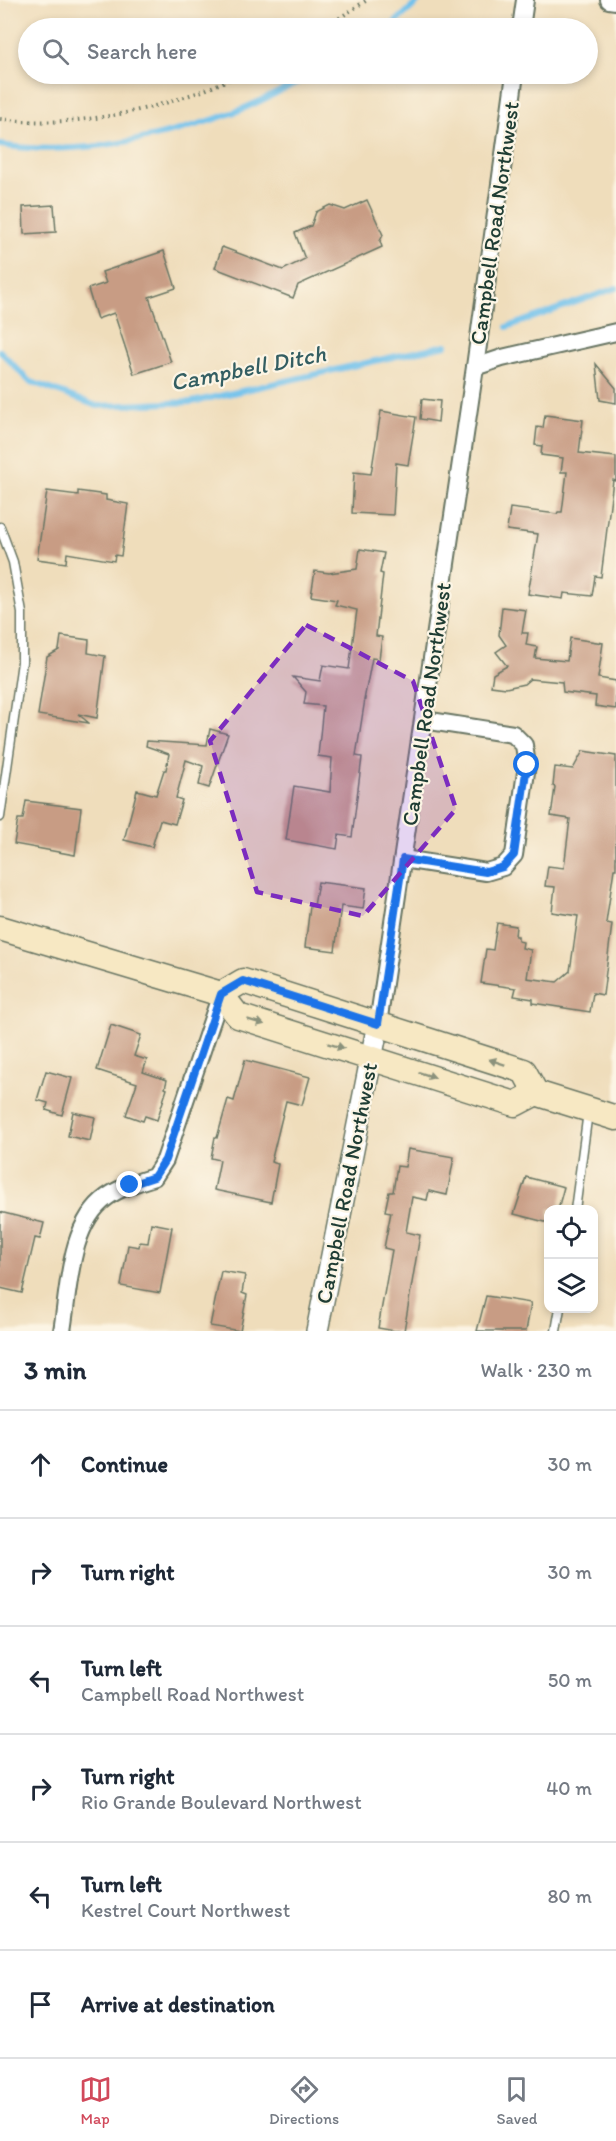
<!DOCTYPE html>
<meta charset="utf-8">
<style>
:root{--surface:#fff;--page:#f2f2f3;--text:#1f2937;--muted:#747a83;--line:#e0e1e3;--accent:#d1495b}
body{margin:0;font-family:Itim,sans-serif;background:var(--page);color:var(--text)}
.controls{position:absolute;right:18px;bottom:18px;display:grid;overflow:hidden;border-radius:12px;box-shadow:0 3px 9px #0003}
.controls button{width:54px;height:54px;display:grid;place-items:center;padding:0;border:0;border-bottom:2px solid var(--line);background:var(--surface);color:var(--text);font:30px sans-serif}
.stop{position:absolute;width:18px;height:18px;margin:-14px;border:4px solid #1a73e8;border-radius:50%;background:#fff}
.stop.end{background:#1a73e8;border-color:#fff;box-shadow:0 2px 6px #0008}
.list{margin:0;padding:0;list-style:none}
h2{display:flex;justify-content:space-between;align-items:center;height:78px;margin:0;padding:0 24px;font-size:26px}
h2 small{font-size:20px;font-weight:400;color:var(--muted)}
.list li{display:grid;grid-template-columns:39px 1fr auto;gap:18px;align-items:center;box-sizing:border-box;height:108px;padding:0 24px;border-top:2px solid var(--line)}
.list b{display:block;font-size:22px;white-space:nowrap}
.list p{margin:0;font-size:20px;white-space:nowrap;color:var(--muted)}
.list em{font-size:20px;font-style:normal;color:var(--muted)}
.icon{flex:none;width:33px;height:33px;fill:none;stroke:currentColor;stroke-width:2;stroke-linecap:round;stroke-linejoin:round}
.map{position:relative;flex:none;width:616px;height:1331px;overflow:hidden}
.search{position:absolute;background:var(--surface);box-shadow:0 3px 9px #0003;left:18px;right:18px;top:18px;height:66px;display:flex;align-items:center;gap:15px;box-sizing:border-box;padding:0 21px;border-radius:33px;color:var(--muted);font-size:22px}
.sheet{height:726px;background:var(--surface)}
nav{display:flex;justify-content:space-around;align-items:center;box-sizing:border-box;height:84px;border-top:2px solid var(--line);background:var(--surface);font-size:16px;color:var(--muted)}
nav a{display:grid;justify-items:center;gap:3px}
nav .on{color:var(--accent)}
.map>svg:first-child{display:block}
</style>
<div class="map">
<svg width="616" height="1331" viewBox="0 0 616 1331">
<rect width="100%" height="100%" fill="#fcf5e5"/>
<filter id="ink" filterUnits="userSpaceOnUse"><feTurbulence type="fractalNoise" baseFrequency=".0167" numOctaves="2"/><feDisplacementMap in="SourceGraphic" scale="12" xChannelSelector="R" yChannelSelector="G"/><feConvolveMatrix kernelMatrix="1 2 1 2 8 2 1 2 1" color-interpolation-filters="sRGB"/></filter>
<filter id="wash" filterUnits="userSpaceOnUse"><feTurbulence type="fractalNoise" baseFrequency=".008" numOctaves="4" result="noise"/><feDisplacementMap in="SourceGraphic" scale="24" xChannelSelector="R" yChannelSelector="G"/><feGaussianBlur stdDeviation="1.35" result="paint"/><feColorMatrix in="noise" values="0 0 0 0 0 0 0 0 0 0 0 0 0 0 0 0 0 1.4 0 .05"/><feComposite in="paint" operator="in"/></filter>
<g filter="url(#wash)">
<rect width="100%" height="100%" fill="#efddbb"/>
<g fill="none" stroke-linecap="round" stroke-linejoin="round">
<g stroke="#70c1ec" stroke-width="6">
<path d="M 389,28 L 420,0"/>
<path d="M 0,145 C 79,157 161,139 235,112 C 262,102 288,86 314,74"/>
<path d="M 507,327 L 616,288"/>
<path d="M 0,351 L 29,381 L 97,406 L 192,402 L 446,345"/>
</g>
</g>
<g id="blocks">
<g fill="#c89c84">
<path d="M 367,200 L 383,235 L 380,241 L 382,247 L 298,285 L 293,298 L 215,268 L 222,247 L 283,270 L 305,259 L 295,233 L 311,226 L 316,212 L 330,205 L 345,210 Z"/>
<path d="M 54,205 L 56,232 L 24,234 L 23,207 Z"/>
<path d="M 164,251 L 176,288 L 149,297 L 171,362 L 134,374 L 114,313 L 97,319 L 88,289 L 106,283 L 102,272 Z"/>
<path d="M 596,364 L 616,388 L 616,403 L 600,400 Z"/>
<path d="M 422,399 L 440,401 L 438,422 L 420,419 Z"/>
<path d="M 381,411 L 416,417 L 408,465 L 396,463 L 393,515 L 352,513 L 354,472 L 371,474 Z"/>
<path d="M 545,415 L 583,420 L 579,453 L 616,457 L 616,481 L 613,480 L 601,577 L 595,576 L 592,596 L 564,593 L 563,599 L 528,594 L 538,534 L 507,530 L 510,508 L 557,514 L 558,512 L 562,512 L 567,472 L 561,472 L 563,458 L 541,455 L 542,446 L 535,445 L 537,427 L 543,428 Z"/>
<path d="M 47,491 L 78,495 L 78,491 L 106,495 L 106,500 L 128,504 L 121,556 L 115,555 L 114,561 L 67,553 L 66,563 L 37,559 Z"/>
<path d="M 360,549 L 384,553 L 380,573 L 383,574 L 376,636 L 382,637 L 379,659 L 372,658 L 364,700 L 365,699 L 356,756 L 362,757 L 352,837 L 339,835 L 337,849 L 286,840 L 294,786 L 330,792 L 332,758 L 318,756 L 323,706 L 304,704 L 306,692 L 293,677 L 320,681 L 323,665 L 349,669 L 357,610 L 335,605 L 337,600 L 311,596 L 315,571 L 329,573 L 357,569 Z"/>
<path d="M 502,607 L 526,610 L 522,633 L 528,633 L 526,645 L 537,647 L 535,658 L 567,661 L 570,638 L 603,643 L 598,678 L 616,681 L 616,709 L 595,706 L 596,696 L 563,692 L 562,682 L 530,679 L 524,684 L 506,688 L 491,686 L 493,674 L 507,666 L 496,652 L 506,645 L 499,635 Z"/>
<path d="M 61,636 L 89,640 L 88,653 L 105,656 L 97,718 L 78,714 L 89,723 L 38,715 L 47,657 L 59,650 Z"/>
<path d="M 210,729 L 228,734 L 209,788 L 199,785 L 203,766 L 186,760 L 176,798 L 182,800 L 175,824 L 160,820 L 152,847 L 124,840 L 137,790 L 156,795 L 164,770 L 166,770 L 169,754 L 146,746 L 147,741 L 207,745 Z"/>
<path d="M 583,751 L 616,756 L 616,869 L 614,869 L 606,923 L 612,924 L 603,995 L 593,993 L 590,1012 L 533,1003 L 533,999 L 514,996 L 516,988 L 481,983 L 486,949 L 493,950 L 497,923 L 516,926 L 515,936 L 518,936 L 518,941 L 523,942 L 522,948 L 531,950 L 527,978 L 557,982 L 570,971 L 578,916 L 552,912 L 555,887 L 545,886 L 548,866 L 564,868 L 570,819 L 551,816 L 555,787 L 553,786 L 555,767 L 573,769 Z"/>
<path d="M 26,801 L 81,808 L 75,855 L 14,844 L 18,819 L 23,819 Z"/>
<path d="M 318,882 L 366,888 L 363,909 L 341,906 L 335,951 L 305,947 L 310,906 L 314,906 Z"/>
<path d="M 111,1025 L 141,1035 L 134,1056 L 147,1060 L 143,1072 L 167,1080 L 165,1088 L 167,1089 L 157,1120 L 145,1116 L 143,1121 L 126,1115 L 137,1083 L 97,1070 Z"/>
<path d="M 245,1060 L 310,1077 L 302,1105 L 286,1101 L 271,1162 L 278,1164 L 271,1202 L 214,1190 L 220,1160 L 211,1158 L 215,1137 L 217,1138 L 228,1099 L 234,1101 Z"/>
<path d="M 46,1071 L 72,1078 L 62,1115 L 46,1110 L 48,1103 L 37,1100 Z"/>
<path d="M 73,1112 L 95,1117 L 90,1141 L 68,1136 Z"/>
<path d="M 408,1149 L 454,1157 L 447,1195 L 429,1191 L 427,1200 L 412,1197 L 406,1232 L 420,1235 L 404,1331 L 395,1331 L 378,1328 L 392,1250 L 384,1248 L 391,1212 L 385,1211 L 389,1192 L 393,1192 L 397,1166 L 405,1167 Z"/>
<path d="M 526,1177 L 564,1187 L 558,1209 L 549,1209 L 549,1223 L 514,1214 Z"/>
<path d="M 0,1212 L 44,1223 L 40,1239 L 35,1238 L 22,1293 L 0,1288 Z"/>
<path d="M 151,1223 L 172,1227 L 160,1293 L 121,1286 L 128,1245 L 139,1247 L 140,1242 L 148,1243 Z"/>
<path d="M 221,1271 L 245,1275 L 242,1293 L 247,1295 L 240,1331 L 210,1326 Z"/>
<path d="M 486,1296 L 531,1303 L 526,1331 L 477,1331 Z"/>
</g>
</g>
</g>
<g filter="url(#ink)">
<use href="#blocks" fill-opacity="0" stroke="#687563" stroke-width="1.5"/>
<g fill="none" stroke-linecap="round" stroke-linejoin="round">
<defs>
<g id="service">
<path d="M 0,527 L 13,562 L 22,613 L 22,662 L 0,817"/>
<path d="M 575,1210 L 588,1112"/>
<path d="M 556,1331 L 560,1308"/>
</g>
<g id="minor">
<path d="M 609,0 L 616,1"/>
<path d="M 521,28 L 525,0"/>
<path d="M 475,367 L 502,358 L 616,332"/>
<path d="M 403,859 L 486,872 L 503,867 L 514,855 L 527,765 L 524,745 L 513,734 L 424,720"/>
<path d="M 378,1024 L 475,367 L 515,74"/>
<path d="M 62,1331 C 69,1289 69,1224 107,1197 C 121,1187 138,1182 154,1177 L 165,1160 L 221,994"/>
</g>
<path id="tertiary" d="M 317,1331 L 378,1024"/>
<g id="secondary">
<path d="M 0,928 L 221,994 L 238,1016 L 515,1104 L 536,1093"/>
<path d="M 221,994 L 243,981 L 524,1071 L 536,1093 L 616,1118"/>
</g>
</defs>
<use href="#service" stroke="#687563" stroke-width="11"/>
<use href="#minor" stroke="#687563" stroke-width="20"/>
<use href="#tertiary" stroke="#687563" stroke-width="24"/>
<use href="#secondary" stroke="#687563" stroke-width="27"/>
<g stroke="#687563" stroke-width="4" stroke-dasharray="1.5 4.5" stroke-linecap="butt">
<path d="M 324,28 L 367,0"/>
<path d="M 0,119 C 63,127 130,116 190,95 C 208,90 224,81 241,74"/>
</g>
<use href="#service" stroke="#fff" stroke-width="8"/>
<use href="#minor" stroke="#fff" stroke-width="16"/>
<use href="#tertiary" stroke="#fff" stroke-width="21"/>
<use href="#secondary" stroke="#f7e8c3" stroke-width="24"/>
</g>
<defs><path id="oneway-solid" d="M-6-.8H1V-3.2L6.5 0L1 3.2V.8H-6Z" transform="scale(1.5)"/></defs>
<g fill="#8b927c">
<use href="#oneway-solid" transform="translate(256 1022) rotate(17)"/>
<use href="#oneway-solid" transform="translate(336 1046) rotate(17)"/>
<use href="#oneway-solid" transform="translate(497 1062) rotate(-162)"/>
<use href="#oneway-solid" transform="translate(427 1075) rotate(18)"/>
</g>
</g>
<g fill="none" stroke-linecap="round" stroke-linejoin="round" filter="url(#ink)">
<path stroke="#1a73e8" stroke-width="8" d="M 130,1185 L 154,1177 L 165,1160 L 221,994 L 243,981 L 378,1024 L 403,859 L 486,872 L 503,867 L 514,855 L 527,765"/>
</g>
<path fill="#7b2cbf" fill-opacity="0.2" stroke="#7b2cbf" stroke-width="4.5" stroke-dasharray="12 8" stroke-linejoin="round" d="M 306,625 L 413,681 L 456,809 L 363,916 L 257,892 L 210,741 Z"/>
<g text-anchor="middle" stroke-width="4.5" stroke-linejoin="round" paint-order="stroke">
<g font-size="22" fill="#1f3d34" stroke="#fcf5e5">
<text transform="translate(494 223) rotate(-82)" y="8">Campbell Road Northwest</text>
<text transform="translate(426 704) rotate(-82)" y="8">Campbell Road Northwest</text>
<text transform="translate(346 1183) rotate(-79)" y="8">Campbell Road Northwest</text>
</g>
<g font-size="24" font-style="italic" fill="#335e62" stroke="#fcf5e5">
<text transform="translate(248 368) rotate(-11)" y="8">Campbell Ditch</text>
</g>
</g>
</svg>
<div class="controls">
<button><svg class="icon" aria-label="locate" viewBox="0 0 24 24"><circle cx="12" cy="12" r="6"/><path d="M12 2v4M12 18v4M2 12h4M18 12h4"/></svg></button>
<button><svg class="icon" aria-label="layers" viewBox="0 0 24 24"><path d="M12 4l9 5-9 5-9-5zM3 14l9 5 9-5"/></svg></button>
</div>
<div class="stop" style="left:527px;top:765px"></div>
<div class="stop end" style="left:130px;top:1185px"></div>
<div class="search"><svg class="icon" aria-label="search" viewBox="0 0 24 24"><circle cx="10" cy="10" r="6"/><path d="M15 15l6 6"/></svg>Search here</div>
</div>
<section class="sheet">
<h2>3 min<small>Walk · 230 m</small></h2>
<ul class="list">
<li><svg class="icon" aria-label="ahead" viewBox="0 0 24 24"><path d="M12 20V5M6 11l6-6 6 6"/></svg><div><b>Continue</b></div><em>30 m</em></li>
<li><svg class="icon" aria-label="right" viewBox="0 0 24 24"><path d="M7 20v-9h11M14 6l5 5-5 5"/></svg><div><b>Turn right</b></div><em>30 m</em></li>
<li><svg class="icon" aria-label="left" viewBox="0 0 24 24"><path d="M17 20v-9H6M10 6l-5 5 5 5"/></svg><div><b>Turn left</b><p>Campbell Road Northwest</p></div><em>50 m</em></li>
<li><svg class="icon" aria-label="right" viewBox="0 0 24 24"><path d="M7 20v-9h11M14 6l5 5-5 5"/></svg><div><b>Turn right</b><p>Rio Grande Boulevard Northwest</p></div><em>40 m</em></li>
<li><svg class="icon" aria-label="left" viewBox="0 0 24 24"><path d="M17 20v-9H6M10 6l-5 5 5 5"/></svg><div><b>Turn left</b><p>Kestrel Court Northwest</p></div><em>80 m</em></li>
<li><svg class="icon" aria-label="arrive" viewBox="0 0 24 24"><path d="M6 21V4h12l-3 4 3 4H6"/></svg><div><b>Arrive at destination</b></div></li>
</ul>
</section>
<nav>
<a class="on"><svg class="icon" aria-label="map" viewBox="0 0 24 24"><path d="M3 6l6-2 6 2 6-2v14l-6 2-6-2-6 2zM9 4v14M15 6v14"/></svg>Map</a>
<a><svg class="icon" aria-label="directions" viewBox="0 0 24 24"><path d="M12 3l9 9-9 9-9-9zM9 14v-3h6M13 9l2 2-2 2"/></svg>Directions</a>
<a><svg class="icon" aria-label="saved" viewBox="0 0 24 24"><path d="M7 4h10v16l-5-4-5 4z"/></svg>Saved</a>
</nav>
